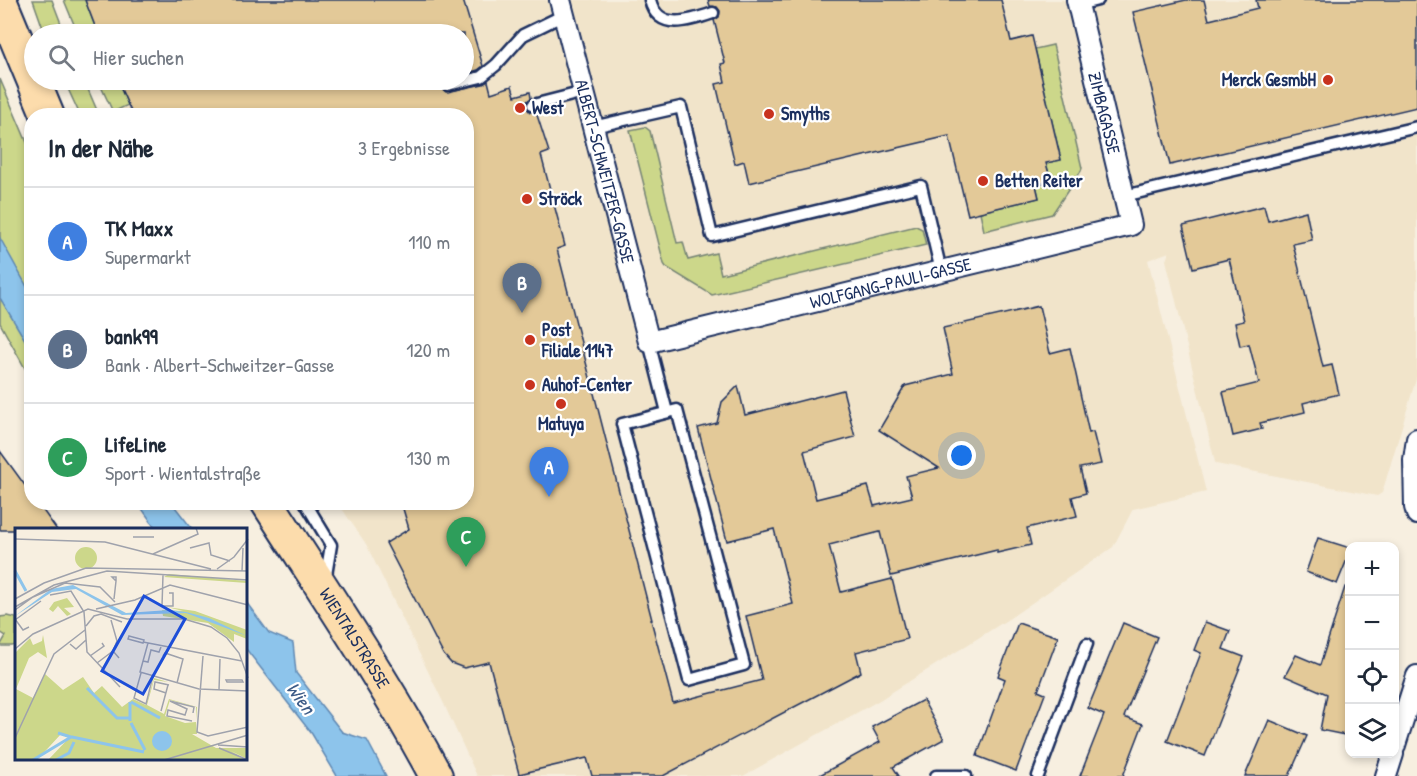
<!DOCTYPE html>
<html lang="de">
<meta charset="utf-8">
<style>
:root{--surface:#fff;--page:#f2f2f3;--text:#1f2937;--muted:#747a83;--line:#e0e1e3;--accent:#c8321e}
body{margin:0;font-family:"Patrick Hand",sans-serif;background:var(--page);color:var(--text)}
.controls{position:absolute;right:18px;bottom:18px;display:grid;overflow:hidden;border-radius:12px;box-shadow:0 3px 9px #0003}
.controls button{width:54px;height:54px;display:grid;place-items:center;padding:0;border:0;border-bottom:2px solid var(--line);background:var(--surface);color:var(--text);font:30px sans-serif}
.you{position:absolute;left:962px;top:456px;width:21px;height:21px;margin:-15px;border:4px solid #fff;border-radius:50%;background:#1a73e8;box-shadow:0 0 0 9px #1a73e833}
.badge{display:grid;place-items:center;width:39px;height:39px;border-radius:50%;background:var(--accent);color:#fff;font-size:20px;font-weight:700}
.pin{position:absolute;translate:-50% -50px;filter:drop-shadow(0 2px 3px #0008)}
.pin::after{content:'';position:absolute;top:32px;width:21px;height:18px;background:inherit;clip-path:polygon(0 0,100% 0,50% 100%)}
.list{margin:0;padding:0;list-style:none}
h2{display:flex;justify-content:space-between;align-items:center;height:78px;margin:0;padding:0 24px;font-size:26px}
h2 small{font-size:20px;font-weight:400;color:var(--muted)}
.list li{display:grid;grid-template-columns:39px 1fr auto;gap:18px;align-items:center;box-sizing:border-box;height:108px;padding:0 24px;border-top:2px solid var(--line)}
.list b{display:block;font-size:22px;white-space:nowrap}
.list p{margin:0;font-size:20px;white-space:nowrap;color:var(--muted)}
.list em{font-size:20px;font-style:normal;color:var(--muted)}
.icon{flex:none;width:33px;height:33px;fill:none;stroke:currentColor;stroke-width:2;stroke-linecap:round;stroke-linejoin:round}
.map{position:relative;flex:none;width:1417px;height:776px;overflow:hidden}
.search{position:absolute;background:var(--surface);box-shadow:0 3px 9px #0003;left:24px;top:24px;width:450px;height:66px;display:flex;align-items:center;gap:15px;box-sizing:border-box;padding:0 21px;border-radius:33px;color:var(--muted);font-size:22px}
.panel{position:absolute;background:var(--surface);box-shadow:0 3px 9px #0003;left:24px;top:108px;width:450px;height:402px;border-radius:24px}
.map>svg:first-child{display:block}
</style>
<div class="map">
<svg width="1417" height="776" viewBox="0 0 1417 776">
<rect width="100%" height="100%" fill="#f7efe0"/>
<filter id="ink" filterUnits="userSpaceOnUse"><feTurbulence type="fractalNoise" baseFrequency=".0167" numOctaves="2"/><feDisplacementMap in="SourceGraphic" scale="12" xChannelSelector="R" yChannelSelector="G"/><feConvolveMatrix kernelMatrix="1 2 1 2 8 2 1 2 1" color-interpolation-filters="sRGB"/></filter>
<g filter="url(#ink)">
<path fill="#f1e4ca" d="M 64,0 L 1417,0 L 1417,376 L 1382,493 L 1377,496 L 1216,464 L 1215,462 L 1166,260 L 1169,252 L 1148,260 L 1206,492 L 1133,509 L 1113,547 L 1010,618 L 878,701 L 743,776 L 477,776 L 443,702 L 366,544 L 338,503 L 466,502 L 466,116 L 115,115 L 98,80 L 464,80 L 464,34 L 78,34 Z"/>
<g fill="#ccd78a" stroke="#748374" stroke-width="1.5">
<path d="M 33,0 L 52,0 L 65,34 L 45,34 Z"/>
<path d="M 64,0 L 85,0 L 98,34 L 78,34 Z"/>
<path d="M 1053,45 L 1082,168 L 1081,171 L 1052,214 L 984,231 L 980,212 L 1039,198 L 1036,185 L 1051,181 L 1046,163 L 1061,160 L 1035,49 Z"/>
<path d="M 0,79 L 31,152 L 31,379 L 0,323 Z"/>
<path d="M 64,80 L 84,80 L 99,115 L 80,115 Z"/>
<path d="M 98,80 L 117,80 L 128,105 L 113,112 Z"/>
<path d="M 645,127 L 650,131 L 677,243 L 683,242 L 688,260 L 716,253 L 721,274 L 916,226 L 922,229 L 926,245 L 712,295 L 666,267 L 664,264 L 630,130 Z"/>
<path d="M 8,616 L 16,618 L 16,645 L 12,646 L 0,646 L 6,636 L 0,632 L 0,617 Z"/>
</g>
<g fill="#8dc4eb" stroke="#5f88b3" stroke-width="1.5">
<path d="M 0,238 L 31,294 L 31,350 L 0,298 Z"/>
<path d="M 138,503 L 172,503 L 193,530 L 157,530 Z"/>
<path d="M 246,602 L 269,633 L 293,643 L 296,673 L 342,732 L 367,740 L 386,776 L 337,776 L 312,734 L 246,649 Z"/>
</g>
<g fill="#e3c998" stroke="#1b2f5e" stroke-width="1.5">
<path d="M 85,0 L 463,0 L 483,66 L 478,70 L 464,74 L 464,34 L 98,34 Z"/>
<path d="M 708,0 L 1001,0 L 1011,41 L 1032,36 L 1061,160 L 1046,163 L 1051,181 L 1036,185 L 1039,198 L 968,215 L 949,136 L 749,183 L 744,161 L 735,164 L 716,84 L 725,82 L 721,64 L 725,63 L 714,20 L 719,17 L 720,11 L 717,7 L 710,6 Z"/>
<path d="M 1186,0 L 1204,0 L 1209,20 L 1258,8 L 1256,0 L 1417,0 L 1417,107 L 1170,165 L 1133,12 Z"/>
<path d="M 117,80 L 443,80 L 441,83 L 441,87 L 446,92 L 483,84 L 488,81 L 491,93 L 512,86 L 515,96 L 530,92 L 531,98 L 526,102 L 526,107 L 530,112 L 536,112 L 549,152 L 541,155 L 565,246 L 557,249 L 652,620 L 651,620 L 673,703 L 762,680 L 746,616 L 793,604 L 774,529 L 727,541 L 698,428 L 717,423 L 722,402 L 738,386 L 745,415 L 843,390 L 855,437 L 804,451 L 816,499 L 868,486 L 874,506 L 912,497 L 906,476 L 939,468 L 879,430 L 905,386 L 953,374 L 943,328 L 1039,306 L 1050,353 L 1070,348 L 1089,433 L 1093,432 L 1101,464 L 1080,468 L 1086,493 L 1072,497 L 1077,516 L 1027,528 L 1031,545 L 997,553 L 997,550 L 891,576 L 880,532 L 829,545 L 841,592 L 892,579 L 907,639 L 856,652 L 861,672 L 663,776 L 592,776 L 587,758 L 519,774 L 489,662 L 464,668 L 451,663 L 443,654 L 386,543 L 409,529 L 401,502 L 466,502 L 466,116 L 133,116 Z"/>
<path d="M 1264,206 L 1268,221 L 1306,211 L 1312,240 L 1293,244 L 1323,367 L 1332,365 L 1339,394 L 1303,403 L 1305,412 L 1260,423 L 1262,429 L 1233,436 L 1223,392 L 1259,383 L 1249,344 L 1240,346 L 1235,323 L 1244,321 L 1229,259 L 1193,268 L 1183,226 Z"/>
<path d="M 0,451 L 32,495 L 32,502 L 37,502 L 57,530 L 0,530 Z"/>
<path d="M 1318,538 L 1350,548 L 1350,552 L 1337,584 L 1306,572 Z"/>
<path d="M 1345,587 L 1350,588 L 1350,736 L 1320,730 L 1327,694 L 1285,676 L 1296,655 L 1320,665 Z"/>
<path d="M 1205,622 L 1230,631 L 1223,649 L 1244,657 L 1205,756 L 1167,741 L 1201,653 L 1194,650 Z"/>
<path d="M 1018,623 L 1058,637 L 1038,691 L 1045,694 L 1016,771 L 977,756 L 1005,679 L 998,676 Z"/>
<path d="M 1123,623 L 1157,637 L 1124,717 L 1143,724 L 1123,776 L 1080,776 L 1104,715 L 1088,708 Z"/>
<path d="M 923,700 L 944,739 L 893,767 L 899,776 L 818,776 L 880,742 L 872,727 Z"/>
<path d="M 1269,720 L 1307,736 L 1289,776 L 1245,776 Z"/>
</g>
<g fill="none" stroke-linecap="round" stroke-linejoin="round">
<defs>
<g id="lane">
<path d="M 650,0 C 658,32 690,21 713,13"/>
<path d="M 1078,5 L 1098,0"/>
<path d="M 448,85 L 481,77 L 496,65 L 523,35 L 564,15"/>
<path d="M 533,105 L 584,92"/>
<path d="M 593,127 L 681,107 L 712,236 L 921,186 L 941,271"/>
<path d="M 1124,196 L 1417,127"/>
<path d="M 649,342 L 667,412"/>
<path d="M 677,410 L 744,665 L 689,680 L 622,424 Z"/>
<path d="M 305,502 L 331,545 L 325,581"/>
<path d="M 936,776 L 966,776"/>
<path d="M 1038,776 L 1087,644"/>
</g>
<g id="street">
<path id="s1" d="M 560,0 L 649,342 L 1131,225 L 1077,0"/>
<path d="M 1417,439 L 1414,460 L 1415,507 L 1417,514"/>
<path d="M 1394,748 L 1417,676"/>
<path d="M 1386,776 L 1393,754"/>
</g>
<g id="primary">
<path d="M 0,0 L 48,116"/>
<path id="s2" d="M 267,502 C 325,593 386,682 436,776"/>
</g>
</defs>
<use href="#lane" stroke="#1b2f5e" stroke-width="15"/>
<use href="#street" stroke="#1b2f5e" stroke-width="24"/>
<use href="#primary" stroke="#1b2f5e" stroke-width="36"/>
<use href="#lane" stroke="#fff" stroke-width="10"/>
<use href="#street" stroke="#fff" stroke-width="20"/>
<use href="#primary" stroke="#fcdcac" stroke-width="32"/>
</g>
</g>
<g fill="#c8321e" stroke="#fff" stroke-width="2">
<circle cx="1328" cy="80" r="6"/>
<circle cx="520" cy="108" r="6"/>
<circle cx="769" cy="114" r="6"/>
<circle cx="983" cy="181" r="6"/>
<circle cx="527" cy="199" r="6"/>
<circle cx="530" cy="340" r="6"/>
<circle cx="530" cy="385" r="6"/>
<circle cx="561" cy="404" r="6"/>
</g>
<g text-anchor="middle" stroke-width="4.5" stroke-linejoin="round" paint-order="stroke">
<g font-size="18" font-weight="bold" fill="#1b2f5e" stroke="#fff" text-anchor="start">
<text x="1316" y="86" text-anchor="end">Merck GesmbH</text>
<text x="532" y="114">West</text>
<text x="781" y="120">Smyths</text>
<text x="995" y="187">Betten Reiter</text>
<text x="539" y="205">Ströck</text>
<text x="542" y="336">Post<tspan x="542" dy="21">Filiale 1147</tspan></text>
<text x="542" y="391">Auhof-Center</text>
<text x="561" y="430" text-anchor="middle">Matuya</text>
</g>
<g font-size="18" fill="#1b2f5e" stroke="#fff">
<text transform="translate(1104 113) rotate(76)" y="6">ZIMBAGASSE</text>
<text dy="6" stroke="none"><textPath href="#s1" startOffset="177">ALBERT-SCHWEITZER-GASSE</textPath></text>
<text dy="6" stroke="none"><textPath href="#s1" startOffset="602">WOLFGANG-PAULI-GASSE</textPath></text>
<text dy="6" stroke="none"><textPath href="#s2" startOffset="162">WIENTALSTRASSE</textPath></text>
</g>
<g font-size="20" font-style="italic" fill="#3d5c88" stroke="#fff">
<text transform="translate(301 698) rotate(54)" y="7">Wien</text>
</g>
</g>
<g transform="translate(15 528)">
<rect width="232" height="232" fill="#f7efe0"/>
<path d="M60 30a11 11 0 1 1 22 0a11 11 0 1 1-22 0ZM 154,46 L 232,53 L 232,55 L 149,49 ZM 52,70 L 59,79 L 49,80 L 56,86 L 52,88 L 43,78 L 38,84 L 34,81 L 39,74 ZM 152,79 L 180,83 L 232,102 L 232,111 L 219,106 L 219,114 L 193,95 L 148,88 L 147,82 L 168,83 ZM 28,107 L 32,130 L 23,124 L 14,130 L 1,161 L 18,170 L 30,146 L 48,162 L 68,149 L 79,165 L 87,158 L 107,179 L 118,171 L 131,177 L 139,150 L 153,154 L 139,152 L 132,177 L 149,186 L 154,171 L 182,179 L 181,192 L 181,179 L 155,172 L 150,188 L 170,195 L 181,194 L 182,206 L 177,206 L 201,220 L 232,220 L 232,231 L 216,223 L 232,232 L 33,232 L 54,210 L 46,206 L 22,232 L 0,232 L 0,125 L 15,110 L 18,117 L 27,113 Z" fill="#ccd78a"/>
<path d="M 58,57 L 111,85 L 154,82 L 171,84 L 194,90 L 232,108 L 171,85 L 107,87 L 61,61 L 37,64 L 0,88 L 36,61 ZM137 213a10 10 0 1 1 20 0a10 10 0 1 1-20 0Z" fill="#8dc4eb"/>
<path fill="none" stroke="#8dc4eb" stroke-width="3" d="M 0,43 L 11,63M 72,160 L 102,190 L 114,190M 115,174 L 115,193M 116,174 L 145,190M 116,195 L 130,222M 57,209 L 129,224M 18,232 L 56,209 L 43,205M 41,232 L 54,225 L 59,214"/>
<path fill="none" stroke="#9fa2ac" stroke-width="1.5" d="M 118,9 L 139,9M 0,11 L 90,14 L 196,41M 175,20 L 194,15 L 196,27 L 215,33M 138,26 L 183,6 L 181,0M 202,41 L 219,29 L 233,11M 227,43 L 228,20M 148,47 L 147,78 L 158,78 L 158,65 L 154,65M 35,67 L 56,63 L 69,84 L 72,124 L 105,159M 0,71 L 29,55 L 71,40 L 233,43M 99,71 L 101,53 L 97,49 L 101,49 L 101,53M 0,79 L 39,57 L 92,43 L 233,52M 81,81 L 120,72 L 155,57 L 233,77M 0,82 L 18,69 L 50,55 L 85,59 L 100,74M 0,91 L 8,102 L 14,99M 0,92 L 26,73M 96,92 L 102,113 L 98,123M 71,98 L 79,88 L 86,86 L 107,94M 114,108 L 129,112 L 128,115 L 113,111 ZM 128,114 L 227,133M 133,115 L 125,144 L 184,161 L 233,163M 55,116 L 61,121 L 71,112M 0,121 L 18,106 L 73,81 L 112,91 L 169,91 L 196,99 L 212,110 L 224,125 L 233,150M 75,128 L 89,118 L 87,115M 148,128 L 150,125 L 168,131 L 162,155M 188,128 L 182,204 L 193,208 L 233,199M 128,133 L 133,134 L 136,122 L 144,124 L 146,119M 82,135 L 98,123 L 104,130M 126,145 L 119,170 L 131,176 L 138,148M 211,152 L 227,152 L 228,154 L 212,154 ZM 204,162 L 205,131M 151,165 L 139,161 L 140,154 L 154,157M 155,173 L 172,181 L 170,187 L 153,182 L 152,188 L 177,193M 155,173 L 179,179 L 178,185M 146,183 L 153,157M 0,210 L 39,126 L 70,102M 203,217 L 233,219M 204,220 L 233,232M 149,232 L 233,207"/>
<path fill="#1d4ed8" fill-opacity="0.15" stroke="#1d4ed8" stroke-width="3" d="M 129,68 L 170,91 L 128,166 L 87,143 Z"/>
<rect width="232" height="232" fill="none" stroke="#1b2f5e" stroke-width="3"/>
</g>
</svg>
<div class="controls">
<button>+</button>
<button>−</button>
<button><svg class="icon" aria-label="locate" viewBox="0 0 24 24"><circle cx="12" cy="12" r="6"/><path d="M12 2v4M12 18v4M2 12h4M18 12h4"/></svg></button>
<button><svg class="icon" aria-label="layers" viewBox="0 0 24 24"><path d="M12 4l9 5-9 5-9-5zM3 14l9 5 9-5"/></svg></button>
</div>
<div class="you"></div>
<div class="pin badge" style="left:549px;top:497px;background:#3f7fe0">A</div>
<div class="pin badge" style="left:522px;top:313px;background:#5c6f8a">B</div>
<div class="pin badge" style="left:466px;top:567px;background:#2e9e5b">C</div>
<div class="search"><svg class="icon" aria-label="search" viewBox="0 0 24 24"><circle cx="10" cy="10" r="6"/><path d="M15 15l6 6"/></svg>Hier suchen</div>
<section class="panel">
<h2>In der Nähe<small>3 Ergebnisse</small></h2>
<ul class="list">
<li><span class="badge" style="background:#3f7fe0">A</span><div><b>TK Maxx</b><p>Supermarkt</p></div><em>110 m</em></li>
<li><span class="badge" style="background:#5c6f8a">B</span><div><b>bank99</b><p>Bank · Albert-Schweitzer-Gasse</p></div><em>120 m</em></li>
<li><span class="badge" style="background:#2e9e5b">C</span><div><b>LifeLine</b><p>Sport · Wientalstraße</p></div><em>130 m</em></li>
</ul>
</section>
</div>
